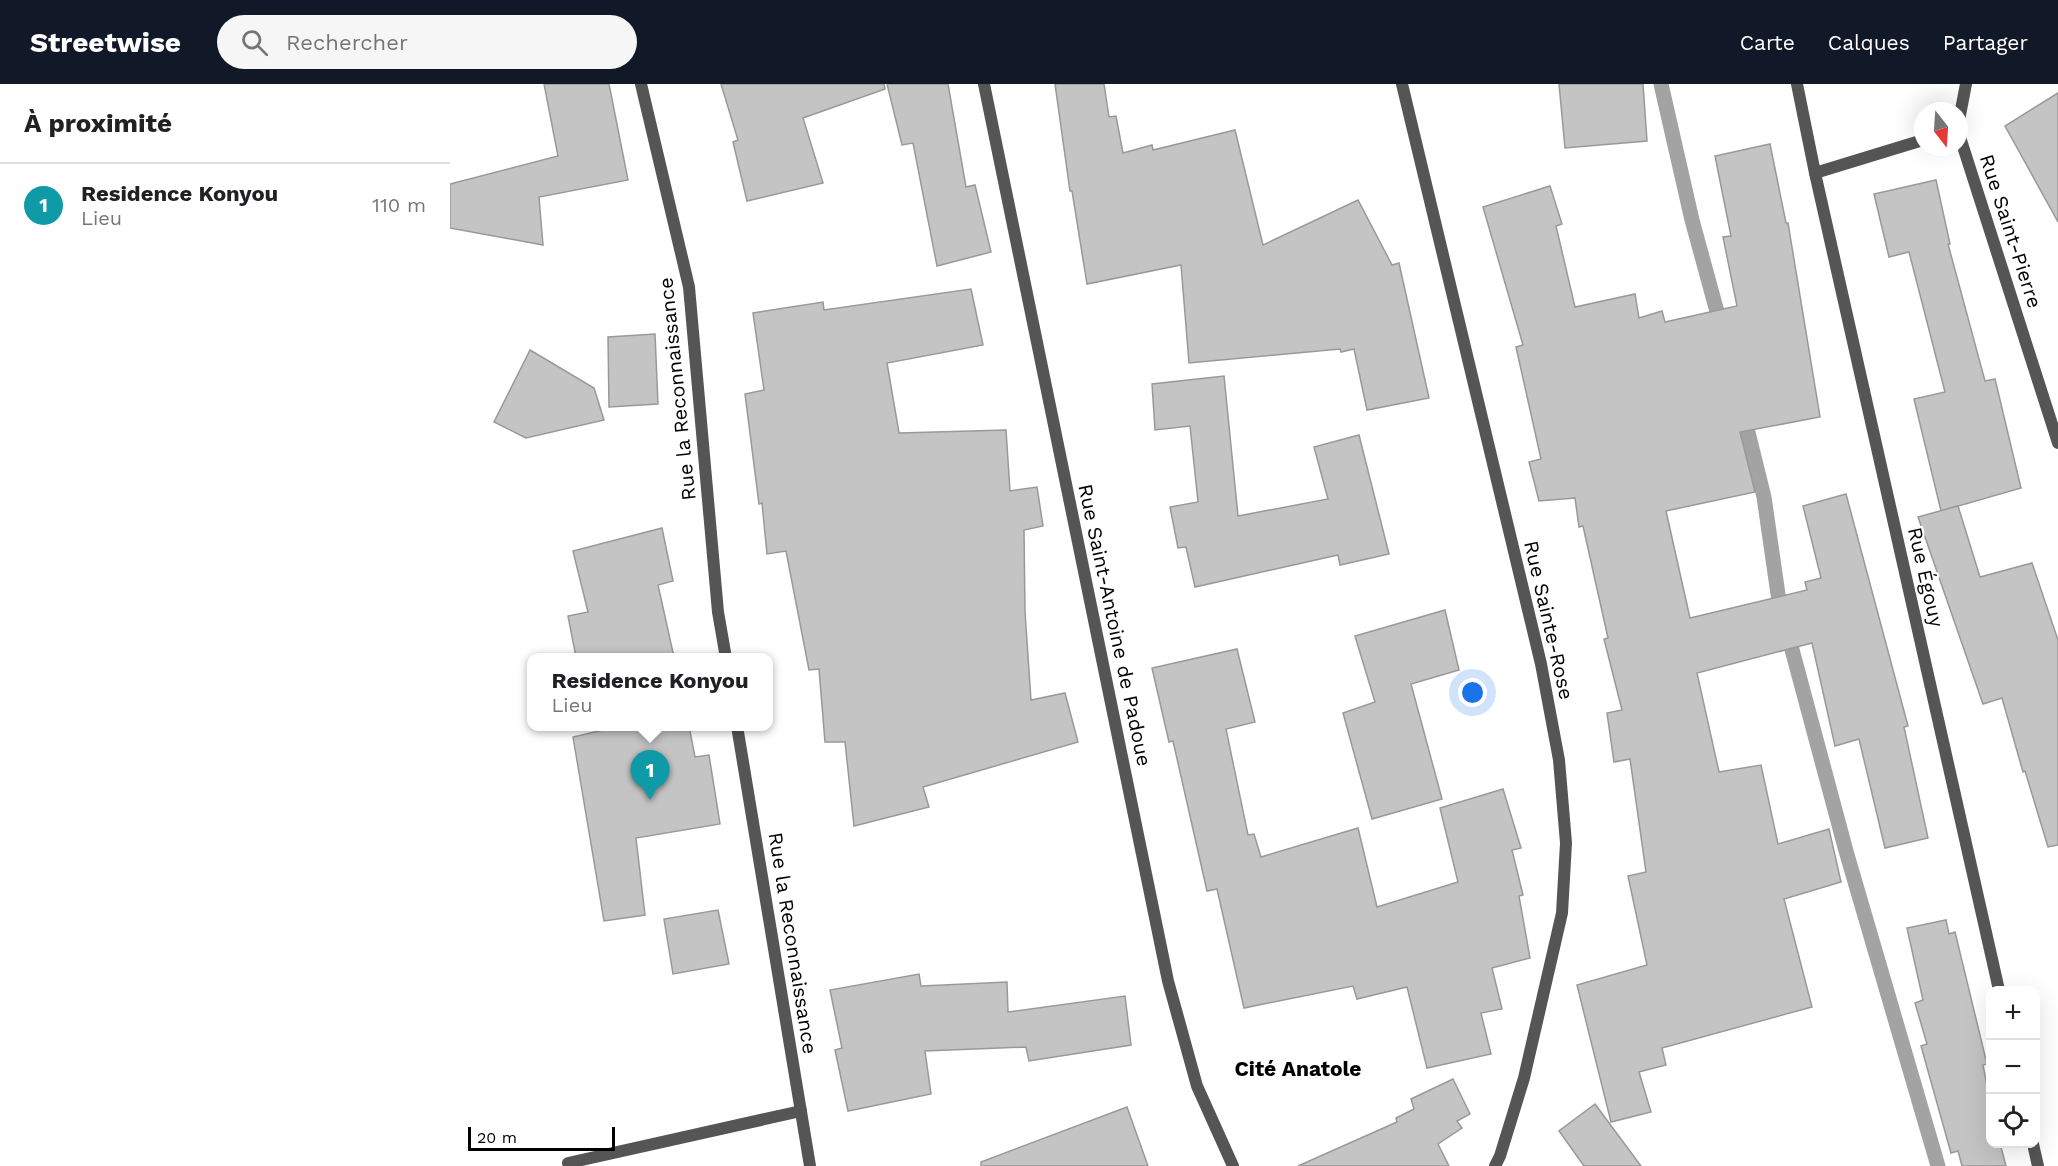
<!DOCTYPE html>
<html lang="fr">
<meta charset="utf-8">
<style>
:root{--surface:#fff;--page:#f6f6f6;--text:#202124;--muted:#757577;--line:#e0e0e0;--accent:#111827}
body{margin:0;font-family:"Work Sans",sans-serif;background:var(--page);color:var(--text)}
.controls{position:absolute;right:18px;bottom:18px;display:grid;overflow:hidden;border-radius:12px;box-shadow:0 6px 24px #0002}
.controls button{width:54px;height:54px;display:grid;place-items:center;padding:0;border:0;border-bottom:2px solid var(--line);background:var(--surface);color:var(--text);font:30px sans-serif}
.compass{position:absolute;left:1464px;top:18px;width:54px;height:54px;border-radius:50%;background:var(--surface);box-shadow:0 6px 24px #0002;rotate:163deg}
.scale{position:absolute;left:18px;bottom:15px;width:147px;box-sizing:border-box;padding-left:6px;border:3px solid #000;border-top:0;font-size:16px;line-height:21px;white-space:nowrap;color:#000;-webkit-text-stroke:4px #fff;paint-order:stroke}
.you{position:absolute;left:1023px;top:609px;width:21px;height:21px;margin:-15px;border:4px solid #fff;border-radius:50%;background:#1a73e8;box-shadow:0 0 0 9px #1a73e833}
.badge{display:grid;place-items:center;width:39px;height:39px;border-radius:50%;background:var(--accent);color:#fff;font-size:20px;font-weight:700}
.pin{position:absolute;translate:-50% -50px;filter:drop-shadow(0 2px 3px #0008)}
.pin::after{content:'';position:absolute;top:32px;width:21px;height:18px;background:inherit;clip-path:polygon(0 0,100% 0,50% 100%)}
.popup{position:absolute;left:77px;top:569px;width:246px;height:78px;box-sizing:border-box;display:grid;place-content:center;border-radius:12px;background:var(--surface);filter:drop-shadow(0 2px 4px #0005);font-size:20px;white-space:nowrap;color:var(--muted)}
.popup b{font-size:22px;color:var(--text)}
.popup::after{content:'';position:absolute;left:50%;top:100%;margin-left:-12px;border:12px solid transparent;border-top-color:var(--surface)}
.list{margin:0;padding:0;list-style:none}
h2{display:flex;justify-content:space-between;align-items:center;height:78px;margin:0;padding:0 24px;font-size:26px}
h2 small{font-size:20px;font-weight:400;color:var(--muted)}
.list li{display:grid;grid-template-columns:39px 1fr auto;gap:18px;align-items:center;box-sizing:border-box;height:84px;padding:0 24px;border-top:2px solid var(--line)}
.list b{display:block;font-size:22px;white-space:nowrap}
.list p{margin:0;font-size:20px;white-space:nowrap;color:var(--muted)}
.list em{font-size:20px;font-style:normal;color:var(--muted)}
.icon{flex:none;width:33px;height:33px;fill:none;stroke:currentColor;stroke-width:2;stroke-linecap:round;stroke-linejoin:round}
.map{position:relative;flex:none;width:1608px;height:1082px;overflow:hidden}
header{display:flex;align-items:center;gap:36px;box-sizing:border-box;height:84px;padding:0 30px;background:var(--accent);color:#fff}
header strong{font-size:28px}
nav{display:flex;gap:33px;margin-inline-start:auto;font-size:21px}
.search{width:420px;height:54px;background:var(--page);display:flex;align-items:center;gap:15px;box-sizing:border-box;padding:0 21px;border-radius:33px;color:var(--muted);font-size:22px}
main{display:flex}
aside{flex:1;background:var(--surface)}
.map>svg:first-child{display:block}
</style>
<header>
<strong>Streetwise</strong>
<div class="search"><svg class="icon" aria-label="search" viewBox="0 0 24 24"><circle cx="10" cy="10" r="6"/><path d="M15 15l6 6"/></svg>Rechercher</div>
<nav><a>Carte</a><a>Calques</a><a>Partager</a></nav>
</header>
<main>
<aside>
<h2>À proximité<small></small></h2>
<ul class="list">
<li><span class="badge" style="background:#0f9aa8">1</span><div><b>Residence Konyou</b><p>Lieu</p></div><em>110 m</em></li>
</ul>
</aside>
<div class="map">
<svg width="1608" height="1082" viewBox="0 0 1608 1082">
<rect width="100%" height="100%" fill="#fff"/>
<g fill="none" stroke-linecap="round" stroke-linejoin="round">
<g stroke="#a3a3a3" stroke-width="15">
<path d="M 1211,0 L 1242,136 L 1272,246"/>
<path d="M 1293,328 L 1314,413 L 1329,517 L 1396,767 L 1488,1082"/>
</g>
</g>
<g fill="#c4c4c4" stroke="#999" stroke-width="1.5">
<path d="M 94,0 L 159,0 L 178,96 L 89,113 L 93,161 L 0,144 L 0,100 L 108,72 Z"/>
<path d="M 271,0 L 434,0 L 435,5 L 353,34 L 373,99 L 297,117 L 283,58 L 288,56 Z"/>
<path d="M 437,0 L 498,0 L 516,103 L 525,101 L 541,168 L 487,182 L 463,59 L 452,61 Z"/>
<path d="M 605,0 L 654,0 L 659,33 L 666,32 L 673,69 L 702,61 L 703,66 L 785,46 L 813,161 L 908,116 L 942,181 L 949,179 L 979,314 L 917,326 L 904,265 L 891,268 L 890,265 L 739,279 L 731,181 L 637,200 L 622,107 L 620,107 Z"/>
<path d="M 1109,0 L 1193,0 L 1197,57 L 1115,64 Z"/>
<path d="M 1608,9 L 1608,138 L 1555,42 Z"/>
<path d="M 1320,60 L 1336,139 L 1338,139 L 1370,333 L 1290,348 L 1305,408 L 1216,427 L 1240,534 L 1357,506 L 1355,498 L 1371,494 L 1353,422 L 1396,410 L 1458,642 L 1454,643 L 1478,754 L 1435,764 L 1409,655 L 1385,662 L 1362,559 L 1247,589 L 1269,688 L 1311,681 L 1328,760 L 1379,745 L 1391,798 L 1334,815 L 1362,923 L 1212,964 L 1216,981 L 1189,988 L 1201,1028 L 1161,1038 L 1127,901 L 1197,881 L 1178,792 L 1196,788 L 1180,675 L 1164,678 L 1157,629 L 1172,626 L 1154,555 L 1158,554 L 1133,442 L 1129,443 L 1125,414 L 1089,417 L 1079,378 L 1091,375 L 1066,263 L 1073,261 L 1033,123 L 1100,102 L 1112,140 L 1106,142 L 1125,223 L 1185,210 L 1189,234 L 1212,227 L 1215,238 L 1287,222 L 1273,153 L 1281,152 L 1265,72 Z"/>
<path d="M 1486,96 L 1500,160 L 1498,160 L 1535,297 L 1545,295 L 1571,404 L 1491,427 L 1464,315 L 1495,308 L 1459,168 L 1439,173 L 1424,110 Z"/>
<path d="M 521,205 L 533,261 L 437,279 L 449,349 L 556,346 L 560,407 L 587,403 L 593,442 L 574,446 L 575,528 L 581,616 L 615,609 L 628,658 L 473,703 L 479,723 L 404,742 L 395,658 L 375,658 L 369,585 L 359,586 L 336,467 L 317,470 L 312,419 L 309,420 L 295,310 L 314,306 L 303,229 L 373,218 L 374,226 Z"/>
<path d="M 205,250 L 208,320 L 159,323 L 158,253 Z"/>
<path d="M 80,266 L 144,304 L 154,336 L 76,354 L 44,338 Z"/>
<path d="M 774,292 L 788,432 L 878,415 L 864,363 L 909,351 L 939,470 L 890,481 L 888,471 L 745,503 L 736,463 L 728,464 L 720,423 L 748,418 L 740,342 L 705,346 L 702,300 Z"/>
<path d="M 1508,422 L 1530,493 L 1582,479 L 1608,556 L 1608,761 L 1598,763 L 1575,687 L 1573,688 L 1552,614 L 1533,620 L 1468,433 Z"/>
<path d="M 212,444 L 223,497 L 208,501 L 224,573 L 126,573 L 118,532 L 138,528 L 123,467 Z"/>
<path d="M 995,526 L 1009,586 L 961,600 L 992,715 L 922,735 L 893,629 L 925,618 L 905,552 Z"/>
<path d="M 787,565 L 805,638 L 776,645 L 798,751 L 804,750 L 811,773 L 908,744 L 927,823 L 1008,798 L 990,724 L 1053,705 L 1071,764 L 1062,766 L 1073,811 L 1069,812 L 1080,874 L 1042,884 L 1052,925 L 1031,929 L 1041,970 L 977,984 L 957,903 L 907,915 L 903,902 L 794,924 L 767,805 L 757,807 L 723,657 L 719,658 L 702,584 Z"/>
<path d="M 170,642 L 239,642 L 245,673 L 259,671 L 270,740 L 186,754 L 195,831 L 154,837 L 123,653 Z"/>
<path d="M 268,826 L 279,880 L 223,890 L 214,835 Z"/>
<path d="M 1496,836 L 1499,850 L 1505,848 L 1537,980 L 1533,981 L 1540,1017 L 1540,1059 L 1550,1059 L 1556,1082 L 1512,1082 L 1508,1067 L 1501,1069 L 1471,962 L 1477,960 L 1465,919 L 1473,916 L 1457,844 Z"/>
<path d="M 469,890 L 471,902 L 557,898 L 558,928 L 675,912 L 681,961 L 579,977 L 576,963 L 475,967 L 481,1010 L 398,1027 L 385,966 L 392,964 L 380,906 Z"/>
<path d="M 1003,995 L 1020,1030 L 1007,1037 L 1012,1044 L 988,1060 L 999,1082 L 848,1082 L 947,1038 L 946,1034 L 964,1025 L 961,1015 Z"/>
<path d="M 1145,1020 L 1191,1082 L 1134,1082 L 1109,1047 Z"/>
<path d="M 677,1023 L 698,1082 L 531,1082 L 531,1078 Z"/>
</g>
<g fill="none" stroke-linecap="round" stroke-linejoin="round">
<g stroke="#555" stroke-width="12">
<path d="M 191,0 L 239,203 L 268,528 L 276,574"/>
<path d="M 534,0 L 718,897 L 747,1002 L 783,1082"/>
<path d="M 952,0 L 1091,580 L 1109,676 L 1116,759 L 1112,829 L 1074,994 L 1050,1072 L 1045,1082"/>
<path d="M 1347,0 L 1365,89 L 1549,906"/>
<path d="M 1509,36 L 1516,0"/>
<path d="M 1509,50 L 1608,359"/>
<path d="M 1365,89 L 1473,56"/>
<path d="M 287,642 L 360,1082"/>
<path d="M 1583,1060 L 1588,1082"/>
<path d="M 118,1079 L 351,1027"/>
</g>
</g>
<g text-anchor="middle" stroke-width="4.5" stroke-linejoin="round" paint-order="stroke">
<g font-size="20" fill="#000" stroke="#fff">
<text transform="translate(1561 147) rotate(72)" y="7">Rue Saint-Pierre</text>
<text transform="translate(227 305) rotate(-96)" y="7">Rue la Reconnaissance</text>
<text transform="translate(1476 493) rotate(77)" y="7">Rue Égouy</text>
<text transform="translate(1099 536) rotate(77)" y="7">Rue Sainte-Rose</text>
<text transform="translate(665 541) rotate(78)" y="7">Rue Saint-Antoine de Padoue</text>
<text transform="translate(343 859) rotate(81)" y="7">Rue la Reconnaissance</text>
</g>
<g font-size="21" font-weight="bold" fill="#000" stroke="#fff">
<text x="848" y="992">Cité Anatole</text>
</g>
</g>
</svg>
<div class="controls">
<button>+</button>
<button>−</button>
<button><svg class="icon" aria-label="locate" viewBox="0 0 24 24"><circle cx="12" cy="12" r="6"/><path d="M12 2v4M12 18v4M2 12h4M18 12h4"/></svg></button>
</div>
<svg class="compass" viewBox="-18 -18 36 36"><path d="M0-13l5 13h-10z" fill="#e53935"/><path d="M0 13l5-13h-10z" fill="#757577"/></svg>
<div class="scale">20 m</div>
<div class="you"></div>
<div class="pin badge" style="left:200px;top:716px;background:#0f9aa8">1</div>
<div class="popup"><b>Residence Konyou</b>Lieu</div>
</div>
</main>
